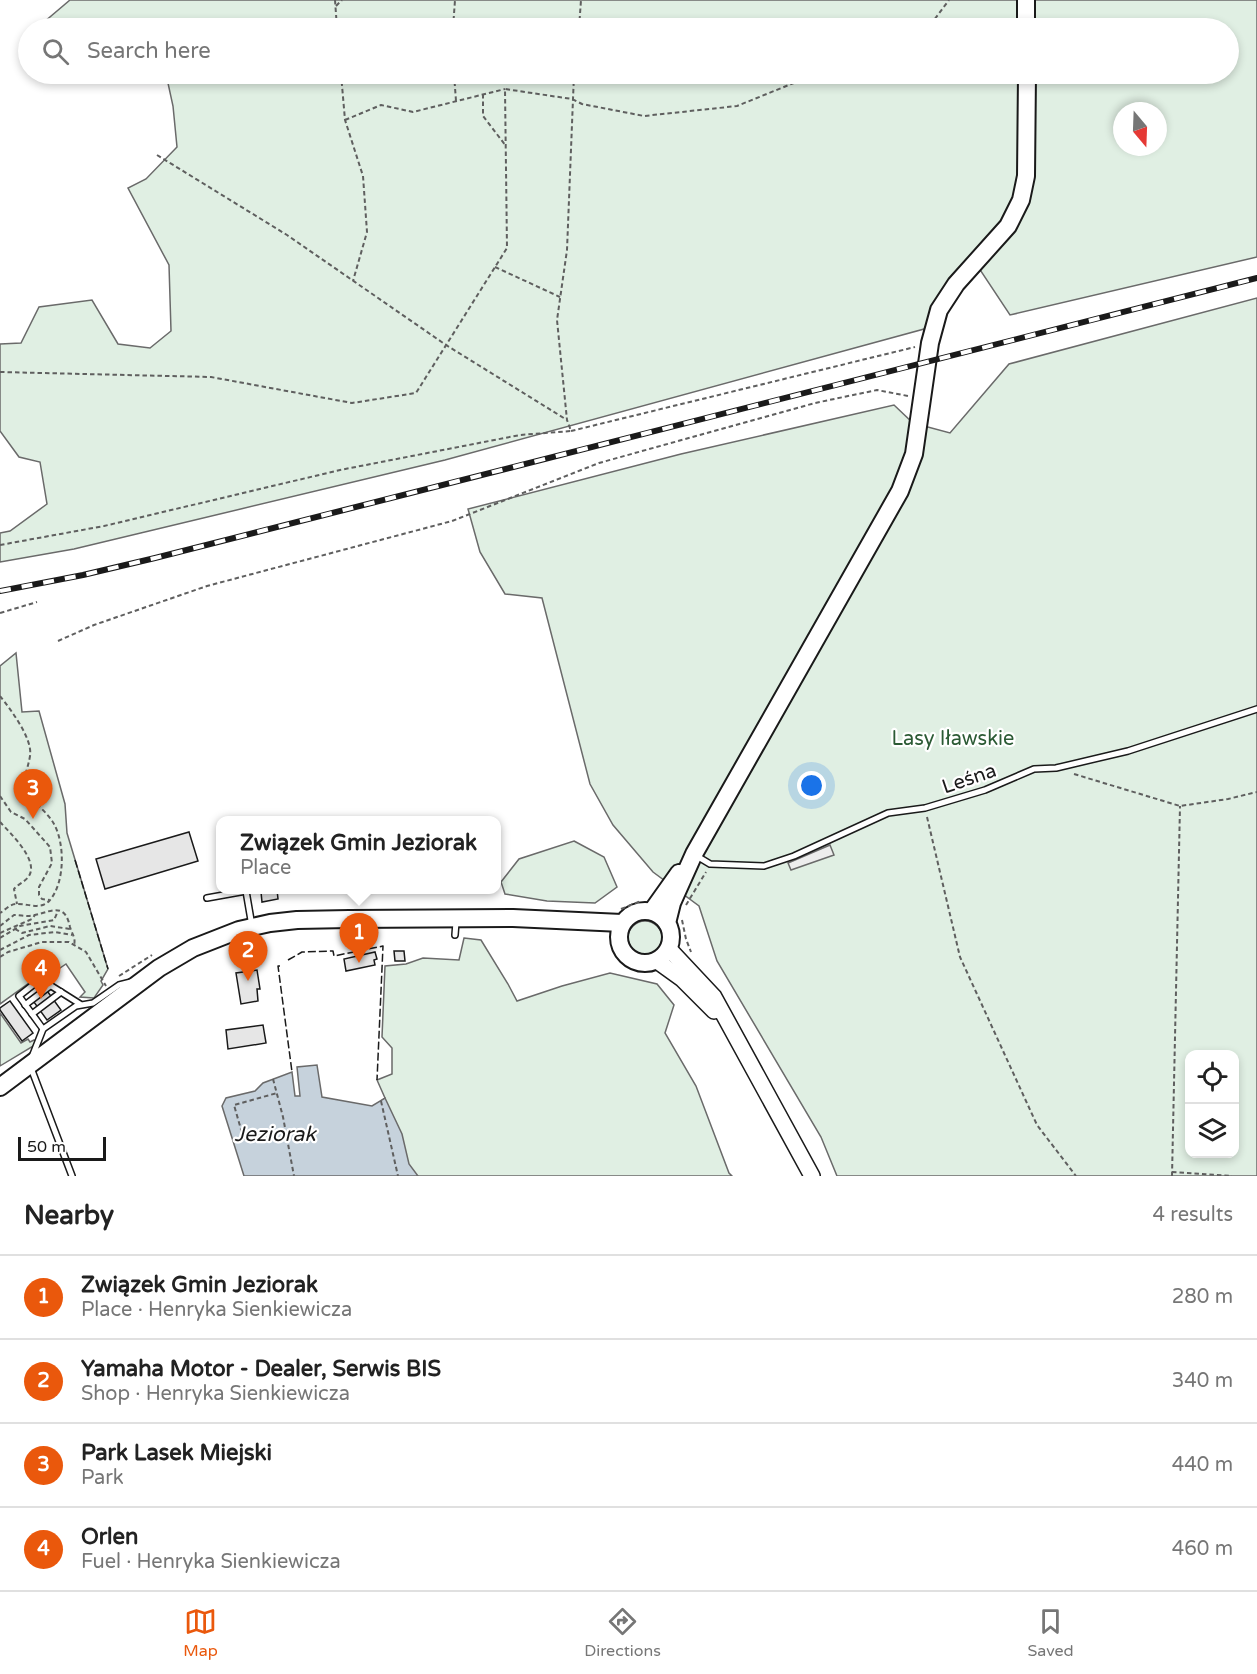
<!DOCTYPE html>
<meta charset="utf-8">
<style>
:root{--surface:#fff;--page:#f6f6f6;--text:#222;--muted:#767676;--line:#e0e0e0;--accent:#ea580c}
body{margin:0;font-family:"Varela Round",sans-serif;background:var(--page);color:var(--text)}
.controls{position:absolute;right:18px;bottom:18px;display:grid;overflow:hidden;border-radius:12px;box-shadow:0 3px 9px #0003}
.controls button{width:54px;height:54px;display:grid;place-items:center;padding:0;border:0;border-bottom:2px solid var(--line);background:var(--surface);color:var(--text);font:30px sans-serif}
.compass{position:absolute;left:1113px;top:102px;width:54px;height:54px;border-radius:50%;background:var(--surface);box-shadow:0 3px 9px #0003;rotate:161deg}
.scale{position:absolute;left:18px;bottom:15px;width:88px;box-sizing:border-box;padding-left:6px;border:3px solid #1a1a1a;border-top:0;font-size:16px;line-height:21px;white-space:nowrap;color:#1a1a1a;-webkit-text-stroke:4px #fff;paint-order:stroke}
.you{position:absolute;left:812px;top:786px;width:21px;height:21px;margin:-15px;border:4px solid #fff;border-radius:50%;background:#1a73e8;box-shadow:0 0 0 9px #1a73e833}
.badge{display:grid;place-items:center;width:39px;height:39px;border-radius:50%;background:var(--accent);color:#fff;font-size:20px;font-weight:700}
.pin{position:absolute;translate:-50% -50px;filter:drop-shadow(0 2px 3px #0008)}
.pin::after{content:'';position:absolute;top:32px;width:21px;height:18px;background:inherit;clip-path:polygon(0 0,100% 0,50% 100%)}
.popup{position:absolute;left:216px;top:816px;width:285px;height:78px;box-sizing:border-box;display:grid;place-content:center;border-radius:12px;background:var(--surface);filter:drop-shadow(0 2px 4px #0005);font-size:20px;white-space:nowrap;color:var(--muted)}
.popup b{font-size:22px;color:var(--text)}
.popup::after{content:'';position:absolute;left:50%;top:100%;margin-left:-12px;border:12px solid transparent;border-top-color:var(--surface)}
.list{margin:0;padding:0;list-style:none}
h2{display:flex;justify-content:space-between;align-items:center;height:78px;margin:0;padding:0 24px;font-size:26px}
h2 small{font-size:20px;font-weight:400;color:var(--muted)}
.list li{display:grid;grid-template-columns:39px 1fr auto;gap:18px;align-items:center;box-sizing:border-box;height:84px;padding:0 24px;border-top:2px solid var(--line)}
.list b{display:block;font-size:22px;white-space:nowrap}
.list p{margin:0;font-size:20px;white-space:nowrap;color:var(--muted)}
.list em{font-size:20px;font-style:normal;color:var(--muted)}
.icon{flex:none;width:33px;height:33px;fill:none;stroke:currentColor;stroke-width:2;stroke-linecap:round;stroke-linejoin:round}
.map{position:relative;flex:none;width:1257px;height:1176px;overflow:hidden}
.search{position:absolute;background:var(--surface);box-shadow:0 3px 9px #0003;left:18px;right:18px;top:18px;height:66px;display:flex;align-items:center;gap:15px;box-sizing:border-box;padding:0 21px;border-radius:33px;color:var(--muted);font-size:22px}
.sheet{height:414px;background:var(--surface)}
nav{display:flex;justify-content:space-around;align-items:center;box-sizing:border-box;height:84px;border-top:2px solid var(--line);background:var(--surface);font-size:16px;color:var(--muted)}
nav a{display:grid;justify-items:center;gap:3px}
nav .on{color:var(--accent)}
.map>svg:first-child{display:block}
</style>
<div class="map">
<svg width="1257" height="1176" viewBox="0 0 1257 1176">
<rect width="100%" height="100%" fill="#fff"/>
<g fill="#e0efe3" stroke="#6a6a6a" stroke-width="1.5" fill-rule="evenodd">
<path d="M 70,0 L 1257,0 L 1257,257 L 1010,315 L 971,256 L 924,329 L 445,460 L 74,549 L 0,562 L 0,533 L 10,531 L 47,504 L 40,462 L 19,457 L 0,431 L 0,344 L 21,343 L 39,307 L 92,300 L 118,344 L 150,348 L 171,331 L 169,265 L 128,188 L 146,179 L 177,147 L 173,106 L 166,74 L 1228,74 L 1228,28 L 37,28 ZM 1122,111 L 1158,111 L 1158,147 L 1122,147 Z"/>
<path d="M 1257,298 L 1257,1176 L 837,1176 L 821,1137 L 717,961 L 699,906 L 653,872 L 613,825 L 590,784 L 542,598 L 505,594 L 480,552 L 468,509 L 681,454 L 894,405 L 913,423 L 950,433 L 1009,364 ZM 1190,1054 L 1234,1054 L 1234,1154 L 1190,1154 Z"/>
<path d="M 16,653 L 22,712 L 39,711 L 65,804 L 67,833 L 108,969 L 101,981 L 103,985 L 94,998 L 80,997 L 85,992 L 66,964 L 47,977 L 49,980 L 36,978 L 0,1004 L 0,666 Z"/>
<path d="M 574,841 L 604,857 L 617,887 L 595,903 L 547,901 L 505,894 L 501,882 L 519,859 Z"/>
<circle cx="645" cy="938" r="17"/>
<path d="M 464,938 L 481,940 L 508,984 L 517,1001 L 562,986 L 610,973 L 657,984 L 674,1005 L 665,1033 L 696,1086 L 729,1173 L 732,1176 L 398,1176 L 381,1101 L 385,1098 L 377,1080 L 392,1074 L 392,1048 L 382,1037 L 385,966 L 406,964 L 423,958 L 459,960 Z"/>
<path d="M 0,1013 L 21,1043 L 28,1039 L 30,1042 L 34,1040 L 36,1042 L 35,1045 L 0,1066 Z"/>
</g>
<path fill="#ededed" stroke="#6a6a6a" stroke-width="1.5" d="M 830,845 L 834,855 L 791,870 L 788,863 Z"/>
<path fill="#c6d2dc" stroke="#6a6a6a" stroke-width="1.5" d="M 317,1065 L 322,1097 L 372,1106 L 385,1098 L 402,1134 L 409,1164 L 418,1176 L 244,1176 L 222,1106 L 226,1098 L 255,1091 L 263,1083 L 292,1072 L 295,1096 L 300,1096 L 297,1067 Z"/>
<g fill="#e6e6e6" stroke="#1a1a1a" stroke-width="1.5">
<path d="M 189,832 L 198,861 L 105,889 L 96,859 Z"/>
<path d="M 277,890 L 278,899 L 262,902 L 261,892 Z"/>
<path d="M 394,951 L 404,951 L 405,961 L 395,961 Z"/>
<path d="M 375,952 L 377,959 L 374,960 L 375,965 L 346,971 L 344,959 Z"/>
<path d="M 257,970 L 260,989 L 257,989 L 258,1001 L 241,1004 L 236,973 Z"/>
<path d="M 45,988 L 61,1010 L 47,1020 L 31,998 Z"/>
<path d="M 10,1001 L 33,1033 L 22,1041 L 0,1010 L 0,1008 Z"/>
<path d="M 263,1025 L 266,1043 L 228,1049 L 226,1030 Z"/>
</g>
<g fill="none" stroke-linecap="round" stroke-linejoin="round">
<defs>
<g id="lane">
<path d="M 695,855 L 710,864 L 764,866 L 794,856 L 888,813 L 925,808 L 985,790 L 1034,769 L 1056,768 L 1128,751 L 1257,709"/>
<path d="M 207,898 L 246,891 L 252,926"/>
<path d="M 349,921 L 351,934 L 359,941"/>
<path d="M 455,935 L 456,922"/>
<path d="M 25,1005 L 50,986"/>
<path d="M 32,1014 L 61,992"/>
<path d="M 43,1029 L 19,996 L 38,981 L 45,982 L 80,1004"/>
<path d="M 32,1057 L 43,1029 L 76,1006 L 93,1003 L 119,985 L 131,982"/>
<path d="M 31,1068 L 72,1176"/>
</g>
<g id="secondary">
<path d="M 669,949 L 714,997 L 812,1176"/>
<path d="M 657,961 L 682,979 L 714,1011"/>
</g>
<g id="primary">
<path d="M 1026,0 L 1026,28"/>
<circle cx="645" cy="937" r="26"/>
<path d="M 652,911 L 679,873"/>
<path d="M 667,923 L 672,903 L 694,854 L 900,491 L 914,454 L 930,343 L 939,310 L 956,284 L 1008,226 L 1021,200 L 1026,176 L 1027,74"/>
<path d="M 0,1087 L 159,968 L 193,948 L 239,930 L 270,923 L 297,920 L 349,919 L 513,918 L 622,923"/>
</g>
</defs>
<use href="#lane" stroke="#1a1a1a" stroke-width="8"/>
<use href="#secondary" stroke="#1a1a1a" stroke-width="18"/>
<use href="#primary" stroke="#1a1a1a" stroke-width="20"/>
<g stroke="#5f5f5f" stroke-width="2" stroke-dasharray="4.5 3" stroke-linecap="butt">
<path d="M 335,0 L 337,28"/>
<path d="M 336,6 L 342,0"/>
<path d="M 453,28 L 455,0"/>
<path d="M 579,28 L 581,0"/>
<path d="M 923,28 L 934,20 L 949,0"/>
<path d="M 341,74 L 345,120 L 363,176 L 367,232 L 353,281"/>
<path d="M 454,74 L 456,101"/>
<path d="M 483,94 L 483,116 L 506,146"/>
<path d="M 345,120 L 381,105 L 413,112 L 505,89"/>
<path d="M 157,155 L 287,235 L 446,345 L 567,420"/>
<path d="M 495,267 L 560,297"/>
<path d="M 0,372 L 211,377 L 352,403 L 416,393 L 507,248 L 505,89 L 572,99 L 582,104 L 644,116 L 737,106 L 816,74"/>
<path d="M 571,431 L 915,347"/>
<path d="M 0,545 L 104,526 L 340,470 L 520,435 L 571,431 L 567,420 L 557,320 L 567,250 L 574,74"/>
<path d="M 0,613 L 37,602"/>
<path d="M 58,641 L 94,625 L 207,586 L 452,521 L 599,463 L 815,403 L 877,390 L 908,396"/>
<path d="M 0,696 C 11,710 33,739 30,756 C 28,769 23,775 27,788 C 32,803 47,811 54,824 C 65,844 65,882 50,900 C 41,911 27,903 16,904 C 10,904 5,910 0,913"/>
<path d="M 1074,774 L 1180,806 L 1228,799 L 1257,792"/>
<path d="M 0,796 L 11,812 L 25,819 L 50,847 L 52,863 L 39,887 L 39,895 L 42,899 L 49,900"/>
<path d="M 927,817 L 960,957 L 1037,1125 L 1076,1176"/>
<path d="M 0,822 C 10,833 39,860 29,876 C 25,882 18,884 14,889 L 17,904"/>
<path d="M 686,905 L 706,872"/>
<path d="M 621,909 L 641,901"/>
<path d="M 682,920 L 686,939 L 691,952"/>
<path d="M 0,926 L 14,915 C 19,915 24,916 28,916 C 47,915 64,898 70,927 C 72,934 76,938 74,945"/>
<path d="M 15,929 L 22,933 L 50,926 L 70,929"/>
<path d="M 0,933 L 32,919 L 35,915"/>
<path d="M 0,938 L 20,926 L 54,920 L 58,911"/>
<path d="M 0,950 L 29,935 L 55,932 L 72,935"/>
<path d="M 0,957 L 8,952 L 42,942 L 69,942 L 86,952 L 106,986"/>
<path d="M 119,976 L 152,955"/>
<path d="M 273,1079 L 283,1117 L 294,1176"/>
<path d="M 381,1101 L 398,1176"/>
<path d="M 244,1140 L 234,1105 L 277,1093"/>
<path d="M 1172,1172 L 1232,1176"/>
<path d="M 1172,1176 L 1180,806"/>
</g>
<use href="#lane" stroke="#fff" stroke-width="5"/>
<use href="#secondary" stroke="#fff" stroke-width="15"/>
<use href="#primary" stroke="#fff" stroke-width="16"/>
<defs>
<path id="rail" d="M 0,591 L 83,575 L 155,558 L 1257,278"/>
</defs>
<use href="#rail" stroke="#1a1a1a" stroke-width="6"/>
<use href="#rail" stroke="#fff" stroke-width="4" stroke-dasharray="11" stroke-linecap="butt"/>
<g stroke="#1a1a1a" stroke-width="1.5" stroke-dasharray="8 3" stroke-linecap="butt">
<path d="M 75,860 L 108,969"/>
<path d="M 288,960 L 302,952 L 333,951 L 334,956 L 383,946 L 377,1080"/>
<path d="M 280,966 L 278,966 L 292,1072"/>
</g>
</g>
<g text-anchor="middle" stroke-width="4.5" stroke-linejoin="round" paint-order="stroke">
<g font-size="20" fill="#2b5a34" stroke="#fff">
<text x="953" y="745">Lasy Iławskie</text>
</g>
<g font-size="20" fill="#1a1a1a" stroke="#fff">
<text transform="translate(969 778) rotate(-19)" y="7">Leśna</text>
</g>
<g font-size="21" font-style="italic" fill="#1a1a1a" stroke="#fff">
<text x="275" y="1141">Jeziorak</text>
</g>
</g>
</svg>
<div class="controls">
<button><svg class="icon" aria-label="locate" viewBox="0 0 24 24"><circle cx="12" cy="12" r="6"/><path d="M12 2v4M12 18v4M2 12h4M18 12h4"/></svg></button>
<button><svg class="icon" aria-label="layers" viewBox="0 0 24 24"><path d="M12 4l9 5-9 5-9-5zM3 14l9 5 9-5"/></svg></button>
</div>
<svg class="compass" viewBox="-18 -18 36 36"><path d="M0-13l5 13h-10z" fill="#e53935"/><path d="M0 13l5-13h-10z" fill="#767676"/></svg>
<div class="scale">50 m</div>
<div class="you"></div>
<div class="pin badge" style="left:359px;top:963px">1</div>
<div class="popup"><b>Związek Gmin Jeziorak</b>Place</div>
<div class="pin badge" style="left:248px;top:981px">2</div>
<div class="pin badge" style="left:33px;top:819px">3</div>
<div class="pin badge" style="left:41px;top:999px">4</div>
<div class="search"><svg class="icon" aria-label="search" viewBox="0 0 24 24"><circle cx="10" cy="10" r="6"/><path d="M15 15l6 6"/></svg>Search here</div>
</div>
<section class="sheet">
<h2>Nearby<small>4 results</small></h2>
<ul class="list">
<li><span class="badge">1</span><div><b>Związek Gmin Jeziorak</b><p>Place · Henryka Sienkiewicza</p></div><em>280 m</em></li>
<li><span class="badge">2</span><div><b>Yamaha Motor - Dealer, Serwis BIS</b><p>Shop · Henryka Sienkiewicza</p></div><em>340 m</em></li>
<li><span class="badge">3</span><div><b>Park Lasek Miejski</b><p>Park</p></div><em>440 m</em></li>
<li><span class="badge">4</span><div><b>Orlen</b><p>Fuel · Henryka Sienkiewicza</p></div><em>460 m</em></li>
</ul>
</section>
<nav>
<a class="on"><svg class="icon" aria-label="map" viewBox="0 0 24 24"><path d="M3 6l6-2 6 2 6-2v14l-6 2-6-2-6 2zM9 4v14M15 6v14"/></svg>Map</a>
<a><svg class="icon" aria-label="directions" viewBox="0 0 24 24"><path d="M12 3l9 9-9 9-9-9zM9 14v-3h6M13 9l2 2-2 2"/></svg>Directions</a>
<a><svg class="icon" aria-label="saved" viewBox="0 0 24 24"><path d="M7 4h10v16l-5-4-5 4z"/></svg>Saved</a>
</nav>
